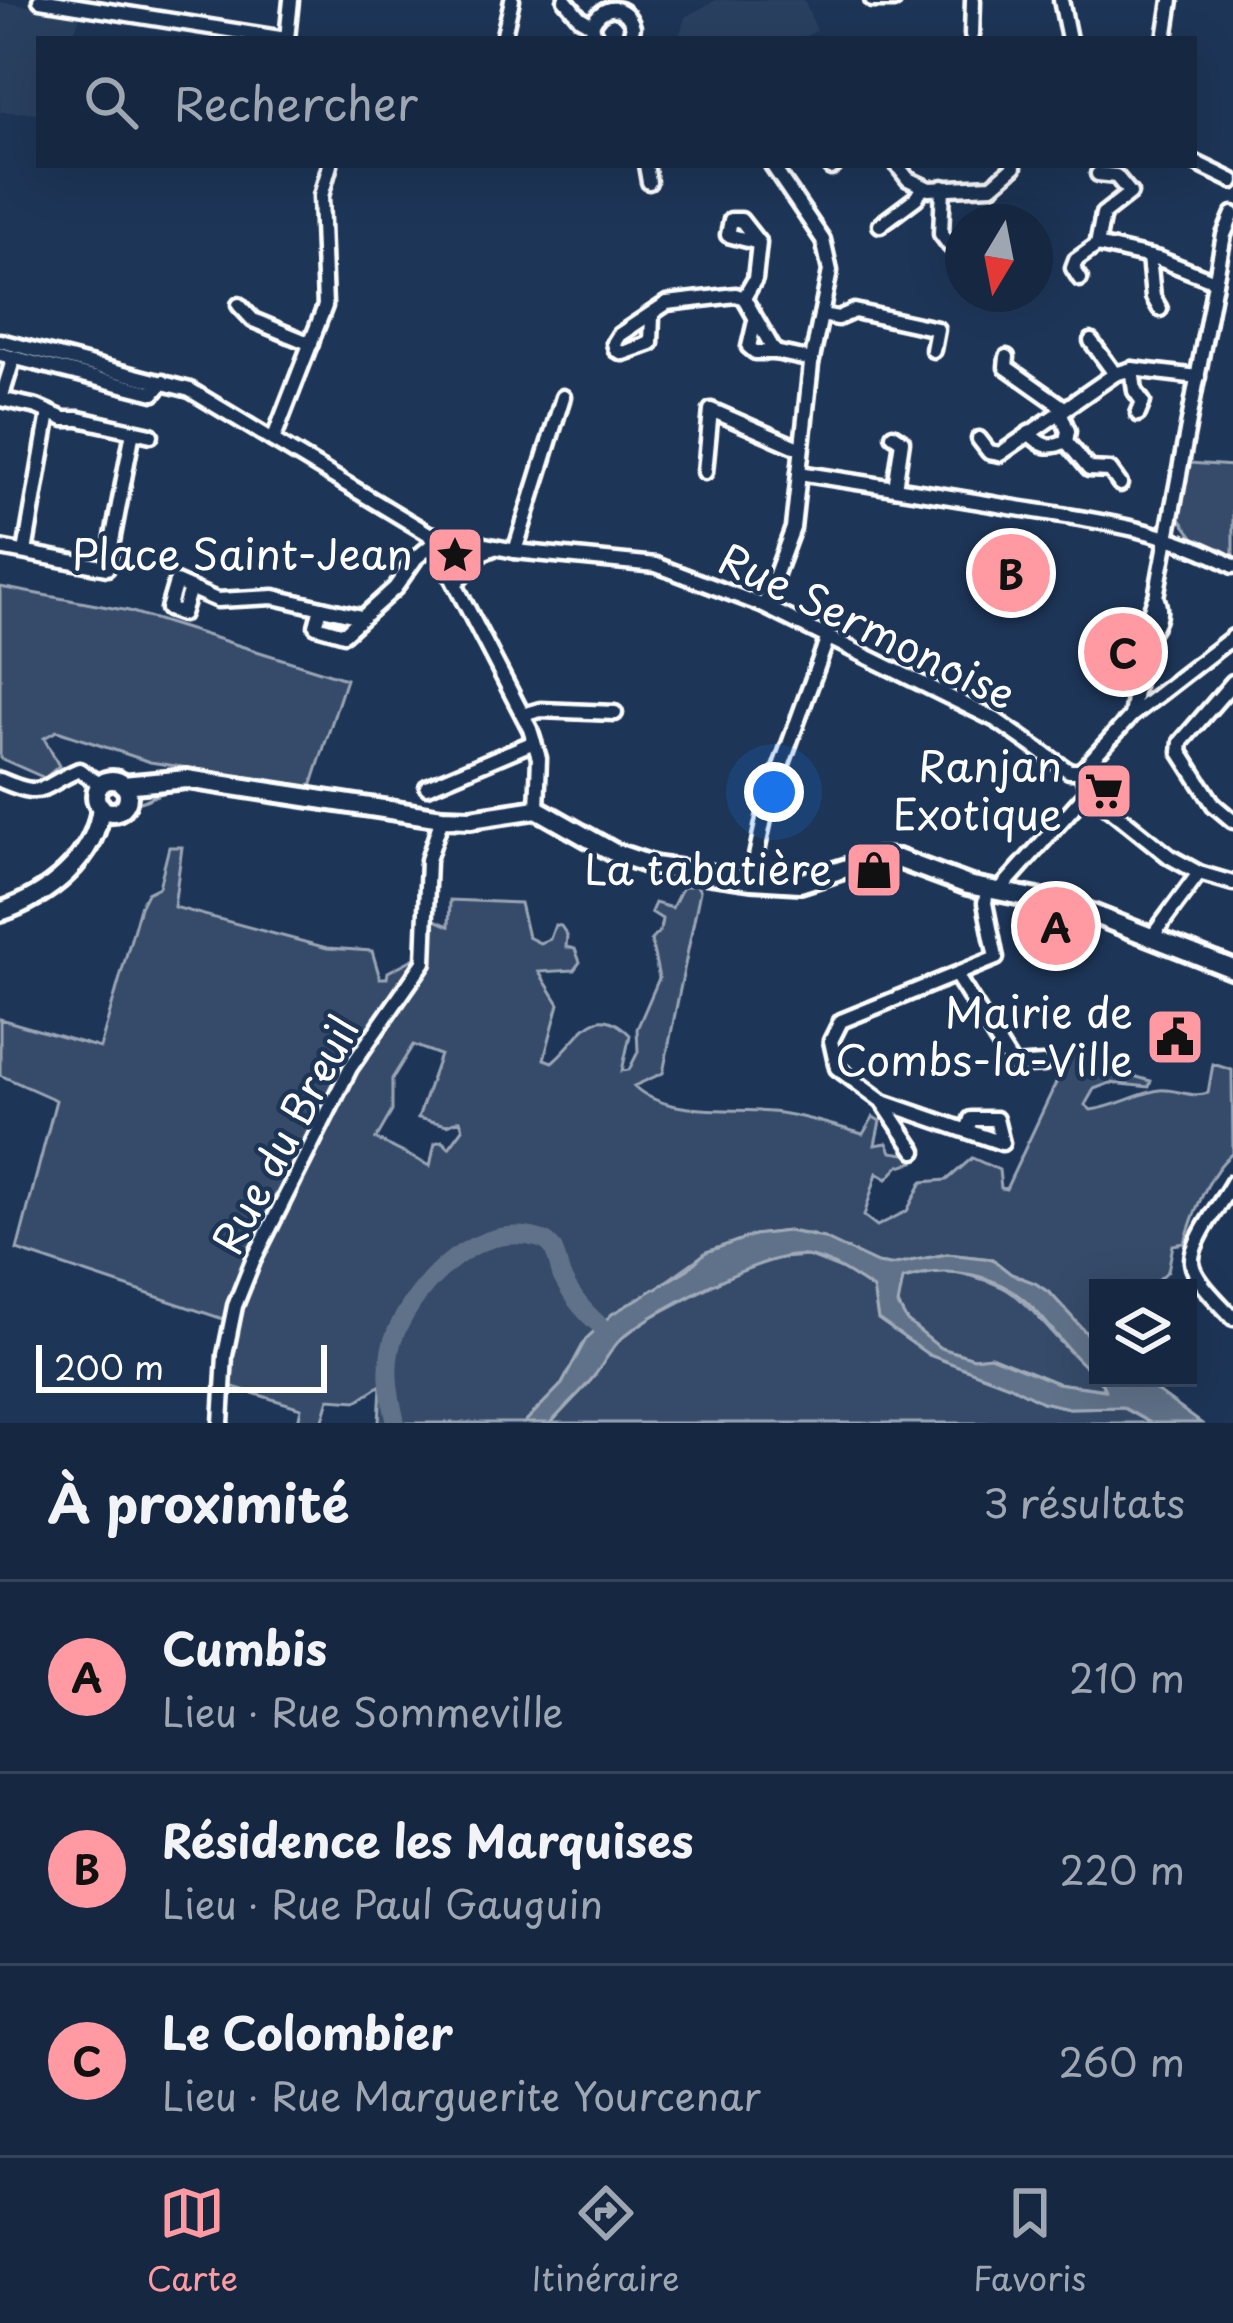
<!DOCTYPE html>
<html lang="fr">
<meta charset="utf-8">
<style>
:root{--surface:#162841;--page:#1f3048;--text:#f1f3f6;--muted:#9ea6b1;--line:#35445a;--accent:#ff9aa2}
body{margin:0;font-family:"Playpen Sans",sans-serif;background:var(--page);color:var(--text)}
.controls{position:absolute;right:36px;bottom:36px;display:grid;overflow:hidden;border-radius:0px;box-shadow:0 12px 48px #0002}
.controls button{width:108px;height:108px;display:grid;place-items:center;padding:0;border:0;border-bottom:3px solid var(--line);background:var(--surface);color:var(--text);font:60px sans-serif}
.compass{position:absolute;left:945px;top:204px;width:108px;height:108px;border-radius:50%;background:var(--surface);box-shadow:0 12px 48px #0002;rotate:190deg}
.scale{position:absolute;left:36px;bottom:30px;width:291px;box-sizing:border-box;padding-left:12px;border:6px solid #fff;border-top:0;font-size:33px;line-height:42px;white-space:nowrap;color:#fff;-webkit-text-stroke:9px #1d3557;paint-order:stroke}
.you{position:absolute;left:774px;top:792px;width:42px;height:42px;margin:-30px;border:9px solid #fff;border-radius:50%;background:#1a73e8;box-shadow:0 0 0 18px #1a73e833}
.badge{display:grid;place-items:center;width:78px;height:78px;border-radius:50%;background:var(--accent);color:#111;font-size:39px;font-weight:700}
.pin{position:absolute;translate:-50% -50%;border:6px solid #fff;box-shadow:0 3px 12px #0006}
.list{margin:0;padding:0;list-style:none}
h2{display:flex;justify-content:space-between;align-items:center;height:156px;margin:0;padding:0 48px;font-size:51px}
h2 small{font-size:39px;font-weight:400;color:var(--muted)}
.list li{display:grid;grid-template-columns:78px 1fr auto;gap:36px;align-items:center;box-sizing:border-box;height:192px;padding:0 48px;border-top:3px solid var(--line)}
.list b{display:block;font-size:45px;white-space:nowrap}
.list p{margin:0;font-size:39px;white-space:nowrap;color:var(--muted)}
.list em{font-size:39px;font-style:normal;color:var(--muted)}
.icon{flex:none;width:66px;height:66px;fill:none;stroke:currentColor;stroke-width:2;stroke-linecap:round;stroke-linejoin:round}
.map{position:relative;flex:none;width:1233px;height:1423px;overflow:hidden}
.search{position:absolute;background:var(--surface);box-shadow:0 12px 48px #0002;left:36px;right:36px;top:36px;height:132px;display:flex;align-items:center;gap:30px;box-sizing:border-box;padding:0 42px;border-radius:0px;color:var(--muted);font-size:45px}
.sheet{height:732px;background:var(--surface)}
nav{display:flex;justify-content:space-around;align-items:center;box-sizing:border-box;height:168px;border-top:3px solid var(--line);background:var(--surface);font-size:33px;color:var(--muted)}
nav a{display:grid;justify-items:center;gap:6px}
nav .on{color:var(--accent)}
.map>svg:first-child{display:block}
</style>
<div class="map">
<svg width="1233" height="1423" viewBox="0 0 1233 1423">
<rect width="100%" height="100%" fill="#1d3557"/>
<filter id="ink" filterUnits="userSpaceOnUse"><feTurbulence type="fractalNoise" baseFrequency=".00833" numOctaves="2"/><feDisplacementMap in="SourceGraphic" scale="24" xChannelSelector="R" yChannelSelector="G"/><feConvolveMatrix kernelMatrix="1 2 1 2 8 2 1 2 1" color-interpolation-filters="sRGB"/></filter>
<g filter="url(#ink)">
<g fill="#2a4161">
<path d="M 716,0 L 804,0 L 817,31 L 798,39 L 679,39 L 685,17 Z"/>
<path d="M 0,2 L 81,13 L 72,39 L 39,39 L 39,113 L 0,112 Z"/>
</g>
<g fill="#364b69" stroke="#9aa5b4" stroke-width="3" fill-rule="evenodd">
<path d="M 1189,463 L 1233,466 L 1233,562 L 1196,541 L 1177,515 Z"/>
<path d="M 0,587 L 129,611 L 346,679 L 311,787 L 150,762 L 57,731 L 44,738 L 59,766 L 45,778 L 0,758 Z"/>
<path d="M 169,847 L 182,847 L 174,907 L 327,948 L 372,951 L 380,978 L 387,978 L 388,972 L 413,959 L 427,957 L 430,908 L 433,919 L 449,926 L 450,900 L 520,903 L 528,937 L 540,943 L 550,939 L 555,925 L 561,926 L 567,935 L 566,947 L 575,949 L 580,962 L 574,970 L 539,972 L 559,1004 L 544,1059 L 552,1062 C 581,1039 593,997 630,1035 L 622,1071 L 629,1070 L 638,1052 L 637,1029 L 659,978 L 651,940 L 660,931 L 662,919 L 651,912 L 655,903 L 672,908 L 682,888 L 696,884 L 700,891 L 663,1073 L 634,1086 C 668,1119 735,1106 780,1113 C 808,1117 835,1126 863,1134 L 873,1117 L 880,1121 L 875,1145 L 887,1143 L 891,1152 L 912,1155 L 914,1162 L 899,1166 L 887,1179 L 877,1173 L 864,1216 L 877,1226 L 907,1211 L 922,1182 L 947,1180 L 972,1158 L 999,1170 L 1001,1188 L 1006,1189 L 1072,1049 L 1116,1071 L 1151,1081 L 1149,1087 L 1110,1083 L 1094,1089 L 1085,1105 L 1091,1110 C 1115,1107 1136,1094 1159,1090 C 1176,1088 1190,1099 1208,1093 L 1213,1064 L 1232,1070 L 1233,1153 C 1210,1170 1192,1216 1185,1243 L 1173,1245 L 1168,1271 L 1149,1288 L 1098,1288 L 1098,1346 L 1051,1294 L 1035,1283 L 1011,1274 L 992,1259 L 947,1254 L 890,1265 L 877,1263 L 813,1235 L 788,1231 L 754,1235 L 707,1252 L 586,1339 L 562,1384 L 524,1423 L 379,1423 L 381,1385 L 357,1401 L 329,1399 L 322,1423 L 298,1423 L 301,1408 L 230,1386 L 230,1357 L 237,1316 L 223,1319 L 17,1250 L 56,1100 L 0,1075 L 0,1019 L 100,1048 L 140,907 L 147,893 L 159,887 ZM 413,1045 L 440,1055 L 418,1118 L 447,1125 L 460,1120 L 463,1129 L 449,1148 L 442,1141 L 435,1143 L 430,1166 L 376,1139 L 392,1111 L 392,1079 Z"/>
<path d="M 808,1256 L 844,1270 L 873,1289 L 878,1319 L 929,1355 L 1009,1385 L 1042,1402 L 1069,1408 L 1122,1407 L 1151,1423 L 551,1423 L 591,1380 L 618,1341 L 642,1322 L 739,1271 L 770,1259 Z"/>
<path d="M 946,1270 C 1022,1286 1018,1297 1068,1350 C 1082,1364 1096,1375 1107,1390 L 1057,1383 L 991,1356 L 974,1358 L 940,1348 L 906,1321 L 898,1304 L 902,1279 Z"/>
</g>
<path fill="#617289" stroke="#a0aab8" stroke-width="3" d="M 788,1231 L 824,1238 L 877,1263 L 890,1265 L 947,1254 L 992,1259 L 1011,1274 L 1035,1283 L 1051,1294 L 1098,1346 L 1098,1377 C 1071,1358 1056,1331 1033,1308 C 998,1273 948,1264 903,1279 L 898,1305 L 907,1321 L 940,1348 L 974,1358 L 990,1356 L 1057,1383 L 1105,1390 L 1099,1378 L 1139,1378 L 1201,1423 L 1151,1423 L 1122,1407 L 1069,1408 L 1042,1402 L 1009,1385 L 929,1355 L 878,1319 L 873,1289 C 853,1276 831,1260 806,1256 C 768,1250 651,1312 622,1338 C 611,1348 604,1363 595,1375 C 582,1392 565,1406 551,1423 L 524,1423 L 562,1384 L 586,1339 L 612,1314 L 688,1269 L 706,1252 L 754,1235 Z"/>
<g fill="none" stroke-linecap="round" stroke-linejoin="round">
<path stroke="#a0aab8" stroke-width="3" d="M 141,802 L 169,790"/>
<path stroke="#617289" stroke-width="18" d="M 396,1423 C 389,1393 383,1362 396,1332 C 419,1281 477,1220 540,1239 C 558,1244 556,1262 562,1277 C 574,1301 588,1316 609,1333"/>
<defs>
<g id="minor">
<path d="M 40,0 L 286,39"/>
<path d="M 565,0 L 580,18 L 592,25 L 596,39"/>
<path d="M 872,0 L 894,0"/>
<path d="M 1061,0 L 1069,39"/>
<path d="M 592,25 C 603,2 626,4 633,27 L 629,39"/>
<path d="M 972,35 L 973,0"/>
<path d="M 287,39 L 291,0"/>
<path d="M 503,39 L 512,0"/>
<path d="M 1165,39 L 1171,0"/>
<path d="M 1194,162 L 1233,181"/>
<path d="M 646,165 L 649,182"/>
<path d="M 897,165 L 908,179 L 929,189 L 992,186 L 1014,167"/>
<path d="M 831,168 L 835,165"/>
<path d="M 943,187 L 941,234 L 950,246 L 963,250"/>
<path d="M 880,225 L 916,198 L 923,187"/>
<path d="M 1097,245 L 1159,259 L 1215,281"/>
<path d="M 1149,257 L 1153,297 L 1160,309"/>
<path d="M 1080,279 L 1073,268 L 1076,260 L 1097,245 L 1103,214 L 1130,193 L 1116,176 L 1098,174"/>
<path d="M 744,298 L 755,279 L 759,243 L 741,220 L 731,220 L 728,235 L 759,243"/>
<path d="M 744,298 L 775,352"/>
<path d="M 239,305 L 253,320 L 311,344"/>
<path d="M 652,315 L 651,343 L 623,353 L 616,350 L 614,343 L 619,335 L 667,303 L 736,295 L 744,298"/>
<path d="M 821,315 L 838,318 L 854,311 L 937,329 L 933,350"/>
<path d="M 755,321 L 749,347 L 755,352 L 775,352 L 812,360"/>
<path d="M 0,341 L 190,390 L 429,534 L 515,551 L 656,565 L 764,606 L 996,720 L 1069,771 L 1081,771"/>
<path d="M 1091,341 L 1115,374"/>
<path d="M 0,354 L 154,393 L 163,382"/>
<path d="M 1007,357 L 1006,367 L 1064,408"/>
<path d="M 1132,369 L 1135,391 L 1143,402 L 1138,414"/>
<path d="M 0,399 L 37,407 L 64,419 L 79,419 L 151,435"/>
<path d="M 1,399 L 14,357"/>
<path d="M 1029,433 C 1042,447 1049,449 1066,441 L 1068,431 L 1060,411"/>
<path d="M 893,435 L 902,441 L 895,488"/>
<path d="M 979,439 L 989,452 L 1000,454 L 1115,374 L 1132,369 L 1198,377"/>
<path d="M 273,440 L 325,306 L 321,196 L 330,165"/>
<path d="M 1066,441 L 1089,469 L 1110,470 L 1120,484"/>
<path d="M 705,472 L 711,410 L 801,449"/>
<path d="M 799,473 C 870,484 940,495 1010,507 C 1086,519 1166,528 1233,566"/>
<path d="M 429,534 L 530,729 L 539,758 L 537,809"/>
<path d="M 0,548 L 107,568 L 133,431"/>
<path d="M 515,551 L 563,397"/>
<path d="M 25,552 L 49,413"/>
<path d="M 456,583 L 482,553 L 494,548"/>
<path d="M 190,588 L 182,614 L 168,609 L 176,582 L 217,600 L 274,597 L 361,617"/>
<path d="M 764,606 L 793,528 L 811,364 L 830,271 L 823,240 L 772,165"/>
<path d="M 321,608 L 316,626 L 344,634 L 395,588 L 416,558 L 433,544"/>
<path d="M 1148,635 C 1158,624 1163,612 1156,597"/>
<path d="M 1233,682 L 1181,742 L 1180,752 L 1214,805 L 1233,821"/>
<path d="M 523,715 L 540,710 L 615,713"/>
<path d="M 1131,716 C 1135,695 1147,608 1156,597 L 1224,235 L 1233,214"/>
<path d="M 1081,771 L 1131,716 L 1233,637"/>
<path d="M 1081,771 L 1088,791 L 1170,857 L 1199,873 L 1233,883"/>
<path d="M 0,780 C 46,800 39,787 79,770 L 101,785"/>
<path d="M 427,787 L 534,742"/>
<path d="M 751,880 L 767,805 L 828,637"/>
<path d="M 998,892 L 1088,791"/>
<path d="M 1151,938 L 1199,873"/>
<path d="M 956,975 L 1013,1066 L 1043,1064"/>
<path d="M 883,1103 L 915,1151"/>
<path d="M 967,1131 L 1002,1143 L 996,1119 L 971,1119 L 967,1131 L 883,1102 L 837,1068 L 831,1041 L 841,1021 L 996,958 L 985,903 L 987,890"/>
<path d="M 1233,1182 C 1223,1201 1190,1242 1192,1262 C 1194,1281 1221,1304 1233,1318"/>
<path d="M 221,1423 L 225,1355 L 235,1306 L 253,1261 L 350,1068 L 424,962 L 428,860 L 442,818"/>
</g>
<g id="major">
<circle cx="112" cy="796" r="16"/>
<path d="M 123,785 L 187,779 L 442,818 L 471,819 L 537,809 L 613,852 L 654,866 L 751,880 L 800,883 L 878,858 L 898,859 L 968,885 L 1072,906 L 1233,969"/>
<path d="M 0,912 C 47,896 96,859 101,806"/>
</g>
</defs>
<use href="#minor" stroke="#fff" stroke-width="21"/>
<use href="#major" stroke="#fff" stroke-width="26"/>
<use href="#minor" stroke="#1d3557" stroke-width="12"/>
<use href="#major" stroke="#1d3557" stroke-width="16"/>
</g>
</g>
<defs>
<symbol id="sight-square" viewBox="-11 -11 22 22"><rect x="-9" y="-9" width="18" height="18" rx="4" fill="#ff9aa2" stroke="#1d3557"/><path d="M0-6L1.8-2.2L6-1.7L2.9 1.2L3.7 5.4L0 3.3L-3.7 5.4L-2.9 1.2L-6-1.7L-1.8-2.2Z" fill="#111"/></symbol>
<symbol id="supermarket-square" viewBox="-11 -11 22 22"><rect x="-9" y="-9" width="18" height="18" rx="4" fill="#ff9aa2" stroke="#1d3557"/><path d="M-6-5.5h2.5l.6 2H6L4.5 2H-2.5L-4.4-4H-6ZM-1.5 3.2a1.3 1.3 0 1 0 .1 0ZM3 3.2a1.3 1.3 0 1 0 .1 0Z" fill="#111"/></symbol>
<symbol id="shop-square" viewBox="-11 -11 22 22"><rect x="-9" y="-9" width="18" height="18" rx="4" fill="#ff9aa2" stroke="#1d3557"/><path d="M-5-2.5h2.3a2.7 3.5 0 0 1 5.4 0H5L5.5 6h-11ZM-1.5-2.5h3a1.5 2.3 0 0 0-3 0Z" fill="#111"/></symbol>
<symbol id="civic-square" viewBox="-11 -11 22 22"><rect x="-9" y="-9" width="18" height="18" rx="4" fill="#ff9aa2" stroke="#1d3557"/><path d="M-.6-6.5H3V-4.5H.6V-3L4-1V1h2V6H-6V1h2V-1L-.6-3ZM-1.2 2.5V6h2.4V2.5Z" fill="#111"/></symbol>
</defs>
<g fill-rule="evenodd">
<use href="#sight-square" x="422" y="522" width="66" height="66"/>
<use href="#supermarket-square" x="1071" y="758" width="66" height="66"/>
<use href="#shop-square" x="841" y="837" width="66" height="66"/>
<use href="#civic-square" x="1142" y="1004" width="66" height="66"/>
</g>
<g text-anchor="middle" stroke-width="9" stroke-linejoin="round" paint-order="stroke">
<g font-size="42" fill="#fff" stroke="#1d3557" text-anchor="end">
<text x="413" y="570">Place Saint-Jean</text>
<text x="1062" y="782">Ranjan<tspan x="1062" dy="48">Exotique</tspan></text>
<text x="832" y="885">La tabatière</text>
<text x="1133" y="1028">Mairie de<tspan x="1133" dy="48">Combs-la-Ville</tspan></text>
</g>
<g font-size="42" fill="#fff" stroke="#1d3557">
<text transform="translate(867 627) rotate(26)" y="15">Rue Sermonoise</text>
<text transform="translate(286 1135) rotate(-62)" y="15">Rue du Breuil</text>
</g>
</g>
</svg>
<div class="controls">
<button><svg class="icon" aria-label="layers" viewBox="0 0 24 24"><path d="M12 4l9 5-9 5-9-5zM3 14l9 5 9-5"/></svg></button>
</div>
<svg class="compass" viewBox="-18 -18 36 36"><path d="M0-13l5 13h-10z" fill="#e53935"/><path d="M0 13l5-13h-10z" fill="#9ea6b1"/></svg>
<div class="scale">200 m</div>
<div class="you"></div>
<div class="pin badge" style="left:1056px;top:926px">A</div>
<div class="pin badge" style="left:1011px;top:573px">B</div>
<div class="pin badge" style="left:1123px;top:652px">C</div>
<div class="search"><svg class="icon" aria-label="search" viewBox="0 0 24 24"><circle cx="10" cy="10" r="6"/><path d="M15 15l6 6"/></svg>Rechercher</div>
</div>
<section class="sheet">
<h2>À proximité<small>3 résultats</small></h2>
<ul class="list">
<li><span class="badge">A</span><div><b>Cumbis</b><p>Lieu · Rue Sommeville</p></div><em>210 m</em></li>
<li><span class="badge">B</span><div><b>Résidence les Marquises</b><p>Lieu · Rue Paul Gauguin</p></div><em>220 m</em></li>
<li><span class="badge">C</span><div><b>Le Colombier</b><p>Lieu · Rue Marguerite Yourcenar</p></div><em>260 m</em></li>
</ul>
</section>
<nav>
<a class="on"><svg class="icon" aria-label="map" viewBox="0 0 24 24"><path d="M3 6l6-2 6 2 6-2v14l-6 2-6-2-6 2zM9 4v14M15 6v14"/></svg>Carte</a>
<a><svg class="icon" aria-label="directions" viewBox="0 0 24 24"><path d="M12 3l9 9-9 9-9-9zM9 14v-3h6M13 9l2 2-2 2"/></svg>Itinéraire</a>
<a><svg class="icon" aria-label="saved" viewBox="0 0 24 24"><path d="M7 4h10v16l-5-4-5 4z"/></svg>Favoris</a>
</nav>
